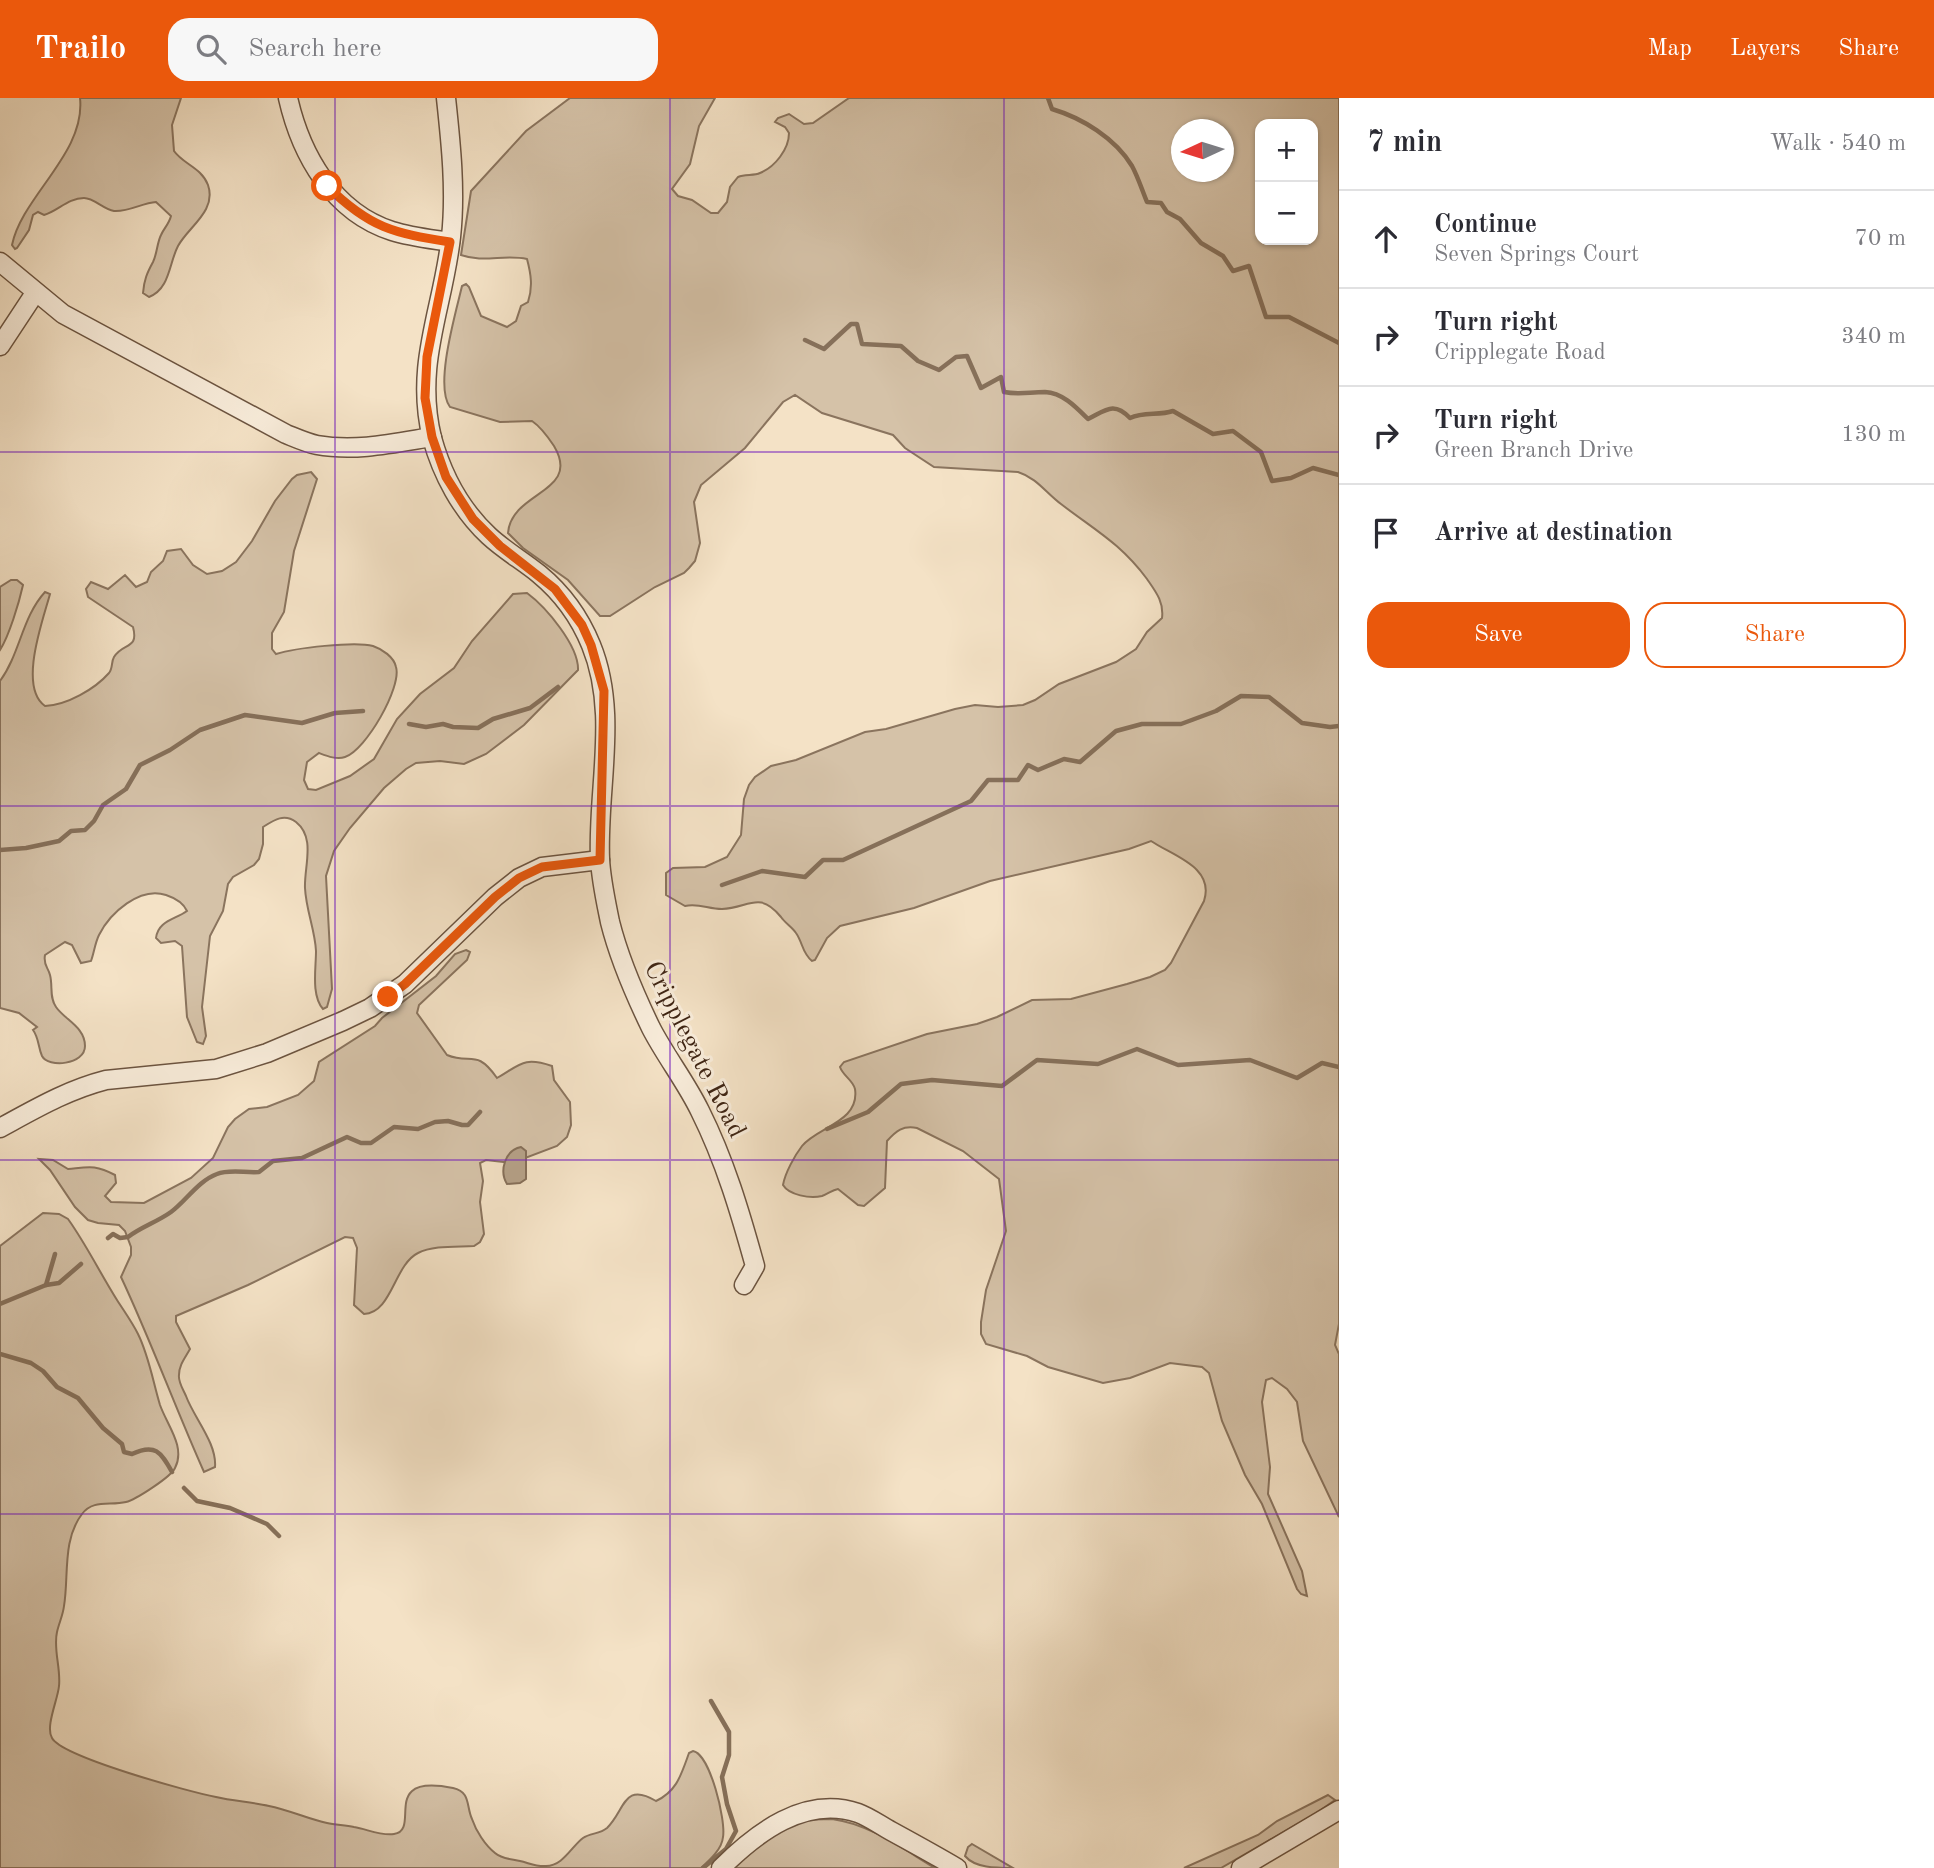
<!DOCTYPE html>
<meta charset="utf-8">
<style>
:root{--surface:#fff;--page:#f7f7f7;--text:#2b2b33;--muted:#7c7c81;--line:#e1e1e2;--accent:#ea580c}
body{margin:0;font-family:"Old Standard TT",serif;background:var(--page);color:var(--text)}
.controls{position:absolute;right:21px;top:21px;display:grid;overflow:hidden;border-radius:14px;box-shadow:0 2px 5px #0004}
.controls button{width:63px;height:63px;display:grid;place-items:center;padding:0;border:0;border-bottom:2px solid var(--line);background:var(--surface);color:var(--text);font:35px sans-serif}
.compass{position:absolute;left:1171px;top:21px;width:63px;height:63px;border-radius:50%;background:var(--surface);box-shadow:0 2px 5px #0004;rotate:266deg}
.stop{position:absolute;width:21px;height:21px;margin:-16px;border:5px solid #ea580c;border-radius:50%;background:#fff}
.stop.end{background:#ea580c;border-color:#fff;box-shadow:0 2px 7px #0008}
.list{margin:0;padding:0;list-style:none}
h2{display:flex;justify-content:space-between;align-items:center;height:91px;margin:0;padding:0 28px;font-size:30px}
h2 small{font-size:23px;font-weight:400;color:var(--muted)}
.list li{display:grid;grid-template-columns:46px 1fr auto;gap:21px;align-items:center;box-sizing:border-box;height:98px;padding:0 28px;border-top:2px solid var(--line)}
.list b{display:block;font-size:26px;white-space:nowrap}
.list p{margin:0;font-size:23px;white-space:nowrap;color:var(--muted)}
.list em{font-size:23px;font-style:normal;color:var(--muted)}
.actions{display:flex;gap:14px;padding:21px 28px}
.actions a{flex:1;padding:16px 0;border:2px solid var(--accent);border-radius:21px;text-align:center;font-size:24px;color:var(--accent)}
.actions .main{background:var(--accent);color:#fff}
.icon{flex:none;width:38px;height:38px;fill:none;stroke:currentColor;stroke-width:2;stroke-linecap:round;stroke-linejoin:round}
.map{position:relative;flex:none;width:1339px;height:1770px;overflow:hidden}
header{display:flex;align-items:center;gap:42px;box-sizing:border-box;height:98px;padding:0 35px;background:var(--accent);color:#fff}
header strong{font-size:33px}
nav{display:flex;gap:38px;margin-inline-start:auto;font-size:24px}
.search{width:490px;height:63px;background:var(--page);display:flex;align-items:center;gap:18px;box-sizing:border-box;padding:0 24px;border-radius:21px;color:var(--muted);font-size:26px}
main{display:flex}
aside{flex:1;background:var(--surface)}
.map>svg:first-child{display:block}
</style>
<header>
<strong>Trailo</strong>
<div class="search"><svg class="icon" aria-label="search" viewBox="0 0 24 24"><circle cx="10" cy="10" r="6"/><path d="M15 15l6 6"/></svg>Search here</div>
<nav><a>Map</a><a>Layers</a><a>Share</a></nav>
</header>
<main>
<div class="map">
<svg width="1339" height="1770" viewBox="0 0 1339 1770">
<rect width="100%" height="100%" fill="#f4e2c6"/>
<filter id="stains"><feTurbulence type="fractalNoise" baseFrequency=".00286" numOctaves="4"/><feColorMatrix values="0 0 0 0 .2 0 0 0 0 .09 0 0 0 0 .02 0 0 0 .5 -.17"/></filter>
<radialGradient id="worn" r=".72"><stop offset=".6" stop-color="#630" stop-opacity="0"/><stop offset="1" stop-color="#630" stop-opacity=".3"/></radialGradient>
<g fill="#d5c2a8" stroke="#8a745e" stroke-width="2" fill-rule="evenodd">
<path d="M 80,0 L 181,0 L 172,27 L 174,53 C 183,66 202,70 208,87 C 217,113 188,129 178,148 C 169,165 170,191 149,199 L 143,195 C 144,182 147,175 153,164 C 157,156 157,145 161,137 C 164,130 169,126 171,118 L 156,104 C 142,105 129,114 114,113 C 103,111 94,100 84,100 C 68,100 58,113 44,117 L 38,114 L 33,117 L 29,132 L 17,150 L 15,151 L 12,147 C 22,98 86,55 80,0 Z"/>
<path d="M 570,0 L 715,0 L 699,28 L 690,66 L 672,91 L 678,98 L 692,102 L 711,115 L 718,115 L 727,104 L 730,89 L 738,79 C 745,76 754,78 760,75 C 775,69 789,51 789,35 L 785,29 L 775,24 L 778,20 L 789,16 L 804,26 L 813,25 L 849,0 L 1339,0 L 1339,1226 L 1335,1247 L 1339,1256 L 1339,1419 L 1303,1343 L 1297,1304 L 1287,1291 L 1272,1280 L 1266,1282 L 1262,1304 L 1270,1369 L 1268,1396 L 1302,1473 L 1307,1498 L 1301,1496 L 1297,1491 L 1262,1406 L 1245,1377 L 1222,1323 L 1209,1275 L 1202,1269 L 1170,1265 L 1130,1280 L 1103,1285 L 1048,1269 L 1027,1258 L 986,1246 L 981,1236 L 981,1224 L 986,1192 L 1006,1133 L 999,1081 L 963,1053 L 917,1030 C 903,1027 896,1033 887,1043 L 885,1090 L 864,1108 L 858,1107 L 838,1091 C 832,1092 828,1096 822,1098 C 810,1101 789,1097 783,1087 C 785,1075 795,1057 802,1048 C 817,1029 860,1024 855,991 C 853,982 843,978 840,969 L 844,964 L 927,936 L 977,926 L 997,919 L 1032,902 L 1071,901 L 1127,886 L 1150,879 L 1165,872 L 1171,865 L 1204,803 C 1215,769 1173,758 1151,743 L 1129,751 L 990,783 L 914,810 L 840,828 L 827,840 L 815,862 L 812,863 C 802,855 803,845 796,835 C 792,829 785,825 781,819 C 759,792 749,810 722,811 C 708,811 699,805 685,808 L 666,797 L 666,775 L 673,770 L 705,769 L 727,759 L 741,737 L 744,701 L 749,687 L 755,679 L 771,668 L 796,662 L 865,634 L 886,631 L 955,611 L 975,607 L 998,609 L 1023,607 L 1035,602 L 1059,586 L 1116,564 L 1136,551 L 1147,534 L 1162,520 C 1164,504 1156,494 1147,481 C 1120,445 1096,433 1061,406 C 1046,395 1037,380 1018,374 L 934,369 L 905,350 L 893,337 L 822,315 L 795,297 L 783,304 L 745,350 L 701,387 L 694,404 L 700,445 L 695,463 L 689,470 L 684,475 L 655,489 L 610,518 L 600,518 L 568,482 L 523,450 L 508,435 C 511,393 582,395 554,348 C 548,339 541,329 532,323 L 500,324 L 450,309 C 434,288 456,214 462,188 L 466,186 L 469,189 L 481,218 L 507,229 L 516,223 L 521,208 L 528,204 C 533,189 531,176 527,161 C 505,156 483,165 461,157 L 471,93 L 526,33 ZM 1260,26 L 1313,26 L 1313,142 L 1260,142 ZM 1182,32 L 1224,32 L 1224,74 L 1182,74 Z"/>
<path d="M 311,374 L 317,381 L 294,453 L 284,514 L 272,535 L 272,551 L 276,556 C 295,550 355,543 373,548 C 382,551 394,559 396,569 C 402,589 366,652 345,659 C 337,662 327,658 319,655 L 307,664 L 304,682 L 308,691 L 316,692 L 350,678 L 374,661 L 397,621 L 420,596 L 454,570 L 472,543 L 513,496 L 527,495 C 546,509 579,548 578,572 L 524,627 L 486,656 L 464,666 L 440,663 L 416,665 L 406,671 L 384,690 L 350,730 L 334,753 L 326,778 L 332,891 L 327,909 L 323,911 C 311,897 316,871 316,853 C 315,832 306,812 305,790 C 304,768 316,740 296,724 C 284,715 274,722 263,729 L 263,746 L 259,761 L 254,767 L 233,779 L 228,786 L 223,813 L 210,838 L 202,909 L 206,938 L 203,946 L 197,944 L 187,919 L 182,848 L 175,843 L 161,845 L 156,840 C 158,823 174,822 187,813 C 183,804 175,800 166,797 C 140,788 110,815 99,837 C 95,845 94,855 91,863 L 81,865 L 72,847 L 65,844 L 45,857 C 43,867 48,869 50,877 C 53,888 49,899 56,909 C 65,922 85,929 85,948 C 85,967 48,970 42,958 C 38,949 39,940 33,932 L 37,929 L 19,915 L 0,910 L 0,583 C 20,556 22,519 45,494 L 50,496 C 43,522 18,589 45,608 C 67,607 95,591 109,575 C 113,570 111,564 114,559 C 123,544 139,552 133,529 L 88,499 L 86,491 L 91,484 L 108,491 L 125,477 L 136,489 L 147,484 L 151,474 L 163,463 L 167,453 L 181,451 L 193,467 L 207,476 L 222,473 L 236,464 L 252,443 L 275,403 L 292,381 L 297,377 Z"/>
<path d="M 11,482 L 17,482 L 23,487 C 19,505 9,538 0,552 L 0,489 Z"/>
<path d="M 466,852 L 470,854 L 467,862 L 419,907 L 417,915 L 447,957 C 471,967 476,950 497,980 C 520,967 523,958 552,968 L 554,982 L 570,1004 L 571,1027 L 567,1039 L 557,1048 L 512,1065 L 486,1062 L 480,1065 L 483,1083 L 480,1104 L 484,1136 L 480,1144 L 474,1148 C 457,1149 433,1147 418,1155 C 394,1167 392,1215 364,1216 L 354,1207 L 357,1150 L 353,1140 L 345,1139 L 248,1187 L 176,1218 L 176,1224 L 190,1251 C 185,1260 179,1267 179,1277 C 178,1284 183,1291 186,1298 C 194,1320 217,1345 215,1369 L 204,1374 C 175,1309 151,1243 121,1179 L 131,1157 L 131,1149 L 125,1133 L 119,1127 L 98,1125 L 88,1122 L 75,1109 L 50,1072 L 39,1061 L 53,1062 L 68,1071 C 88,1069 95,1066 115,1077 L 116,1085 L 105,1098 L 111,1104 L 144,1105 L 191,1080 L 213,1060 L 228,1029 L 235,1021 L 249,1011 L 267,1009 L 298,997 L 314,983 L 319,964 L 375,928 L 382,920 L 436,878 L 455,856 Z"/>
<path d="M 43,1115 L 59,1116 L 68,1121 C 86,1146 100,1175 117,1202 C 124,1213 132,1224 138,1236 C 149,1258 153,1284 160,1307 C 167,1327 186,1349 175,1370 C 171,1379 135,1402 126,1404 C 110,1408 93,1401 82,1416 C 62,1442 69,1479 64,1508 C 63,1517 59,1525 57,1534 C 53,1551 61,1570 59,1588 C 58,1601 45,1629 52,1640 C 62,1659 190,1694 216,1699 C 233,1703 251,1704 269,1708 C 289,1712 308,1721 327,1725 C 336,1727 345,1727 354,1729 C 367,1731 380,1738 394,1736 C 422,1732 378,1675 453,1690 C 471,1694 466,1708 472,1721 C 476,1733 485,1747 495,1755 C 502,1761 511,1761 520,1763 C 529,1765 537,1769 546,1768 C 563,1768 571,1749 583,1740 C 590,1735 600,1736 607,1730 C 625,1713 623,1683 656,1703 C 677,1693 681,1677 689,1655 L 693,1653 C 710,1656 726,1722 723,1739 C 722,1751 710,1762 701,1770 L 0,1770 L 0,1148 Z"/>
<path d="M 1328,1697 L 1335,1702 L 1315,1716 L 1221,1770 L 1184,1770 L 1258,1737 L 1277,1723 Z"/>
<path d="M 832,1721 C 870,1726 903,1751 935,1770 L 734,1770 C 749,1754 782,1729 804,1723 C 813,1721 823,1721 832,1721 Z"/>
<path d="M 972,1746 L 1013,1770 C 996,1770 975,1770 965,1758 L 968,1749 Z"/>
</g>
<path fill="#b6a289" stroke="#86705a" stroke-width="2" d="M 521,1049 L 526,1053 L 526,1081 L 520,1085 L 507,1086 C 499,1073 505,1052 521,1049 Z"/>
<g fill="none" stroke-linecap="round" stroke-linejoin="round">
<g stroke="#86705a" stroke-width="4.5">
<path d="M 1048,0 L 1052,11 C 1082,20 1115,40 1132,68 C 1138,79 1142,92 1147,104 L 1161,105 L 1167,114 L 1180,121 L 1201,145 L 1223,158 L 1233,173 L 1249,168 L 1266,219 L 1289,219 L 1339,245"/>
<path d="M 805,242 L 824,251 L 851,226 L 857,226 L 862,246 L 901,248 L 918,263 L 939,272 L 956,259 L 967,258 L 981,290 L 1001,279 L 1004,294 C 1020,297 1029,294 1045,294 C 1063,295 1076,309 1088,321 C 1106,312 1114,303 1130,320 C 1144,313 1158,318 1173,313 L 1213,336 L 1233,333 L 1261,354 L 1272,383 L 1291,380 L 1313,370 L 1339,377"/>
<path d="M 409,626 L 426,629 L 443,626 L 453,629 L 478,630 L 493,621 L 530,610 L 558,589"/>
<path d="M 0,752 L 26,750 L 59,743 L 71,733 L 85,732 L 94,723 L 103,707 L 126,691 L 140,667 L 170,652 L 200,632 L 245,617 L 302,625 L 335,615 L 363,613"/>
<path d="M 722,787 L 762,773 L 805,779 L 823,762 L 843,762 L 971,703 L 988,682 L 1018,682 L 1028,667 L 1038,672 L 1064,661 L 1080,664 L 1116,633 L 1142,626 L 1181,626 L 1216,613 L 1241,598 L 1269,599 L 1302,625 L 1330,629 L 1339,628"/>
<path d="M 827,1031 L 868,1014 L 901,986 L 932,982 L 1002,988 L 1037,962 L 1098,966 L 1137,951 L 1178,967 L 1250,962 L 1297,980 L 1322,965 L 1339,969"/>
<path d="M 108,1140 L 113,1136 L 120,1140 L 128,1139 C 141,1129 157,1124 171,1114 C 186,1103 198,1083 217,1076 C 229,1071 245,1075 259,1074 L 273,1063 L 302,1060 L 347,1039 L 361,1045 L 371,1045 L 394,1029 L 418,1031 L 435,1024 L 448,1023 L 462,1027 L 468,1027 L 480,1014"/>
<path d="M 46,1187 L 55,1156"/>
<path d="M 0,1206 L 46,1187 L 59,1185 L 81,1166"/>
<path d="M 0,1256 L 31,1265 L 43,1273 L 57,1289 L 78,1300 L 103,1330 L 122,1346 L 124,1354 L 132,1356 C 155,1345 161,1354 172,1374"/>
<path d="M 184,1390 L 197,1403 L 230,1410 L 267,1426 L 279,1438"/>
<path d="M 703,1770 L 726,1751 L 736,1733 L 727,1706 L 722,1679 L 729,1657 L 729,1634 L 711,1603"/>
</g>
<defs>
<g id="minor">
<path d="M 288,0 C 301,57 333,114 392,133 C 411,139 431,141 450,144"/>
<path d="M 446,0 C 451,46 456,94 451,139 C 443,211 414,266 432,340 C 442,376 461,412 489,438 C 504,452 523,463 539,476 C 562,495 580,520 591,547 C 619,615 597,690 600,761 C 601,782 606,804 610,824 C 619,860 635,897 651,930 C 666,959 686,984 700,1013 C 725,1063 740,1114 755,1168 L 744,1187"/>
<path d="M 0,164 L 63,216 L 286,336 C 296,340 307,345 317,347 C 356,354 395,345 432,339"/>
<path d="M 0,248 L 35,195"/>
<path d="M 0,1030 C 35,1011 67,992 106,982 L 216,971 L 267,955 L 343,923 L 370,910 L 405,886 L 495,799 L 519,780 L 542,769 L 600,762"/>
<path d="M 721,1770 C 756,1735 805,1697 858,1715 C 869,1719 880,1727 891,1733 C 913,1745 935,1757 957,1770"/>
<path d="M 1241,1770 L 1339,1712"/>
</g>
</defs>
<use href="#minor" stroke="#6c5440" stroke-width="21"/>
<use href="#minor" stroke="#f8ecda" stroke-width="18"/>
</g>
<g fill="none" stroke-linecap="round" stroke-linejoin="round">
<path stroke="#ea580c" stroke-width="9" d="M 327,88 C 370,130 393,135 450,144 L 427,259 L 425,300 L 432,339 L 446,379 L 473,421 L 500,448 L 555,491 L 582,527 L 591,547 L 604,593 L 600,762 L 542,769 L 519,780 L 495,799 L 405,886 L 388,899"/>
</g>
<path fill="none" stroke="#7b2cbf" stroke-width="2" stroke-opacity="0.55" d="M 335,0 L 335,1770M 670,0 L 670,1770M 1004,0 L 1004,1770M 0,354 L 1339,354M 0,708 L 1339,708M 0,1062 L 1339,1062M 0,1416 L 1339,1416"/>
<g text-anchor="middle" stroke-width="6" stroke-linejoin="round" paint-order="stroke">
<g font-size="26" fill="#3f2514" stroke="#f8ecda">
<text transform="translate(696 951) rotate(63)" y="9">Cripplegate Road</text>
</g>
</g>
<rect width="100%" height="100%" filter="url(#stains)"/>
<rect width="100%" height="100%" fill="url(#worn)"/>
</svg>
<div class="controls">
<button>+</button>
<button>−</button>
</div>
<svg class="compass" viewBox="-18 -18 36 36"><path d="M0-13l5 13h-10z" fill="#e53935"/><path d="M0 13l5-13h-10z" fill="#7c7c81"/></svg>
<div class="stop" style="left:327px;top:88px"></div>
<div class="stop end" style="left:388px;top:899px"></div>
</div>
<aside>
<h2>7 min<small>Walk · 540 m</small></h2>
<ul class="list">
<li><svg class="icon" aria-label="ahead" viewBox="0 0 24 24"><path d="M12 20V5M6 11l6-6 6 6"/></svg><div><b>Continue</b><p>Seven Springs Court</p></div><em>70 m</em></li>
<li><svg class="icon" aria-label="right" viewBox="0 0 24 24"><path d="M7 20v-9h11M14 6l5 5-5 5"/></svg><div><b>Turn right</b><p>Cripplegate Road</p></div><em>340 m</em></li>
<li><svg class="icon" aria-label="right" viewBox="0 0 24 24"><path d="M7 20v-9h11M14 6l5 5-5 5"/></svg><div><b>Turn right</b><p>Green Branch Drive</p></div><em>130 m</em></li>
<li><svg class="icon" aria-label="arrive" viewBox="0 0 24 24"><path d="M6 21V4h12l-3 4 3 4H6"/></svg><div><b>Arrive at destination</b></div></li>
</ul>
<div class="actions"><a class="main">Save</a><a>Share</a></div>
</aside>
</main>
